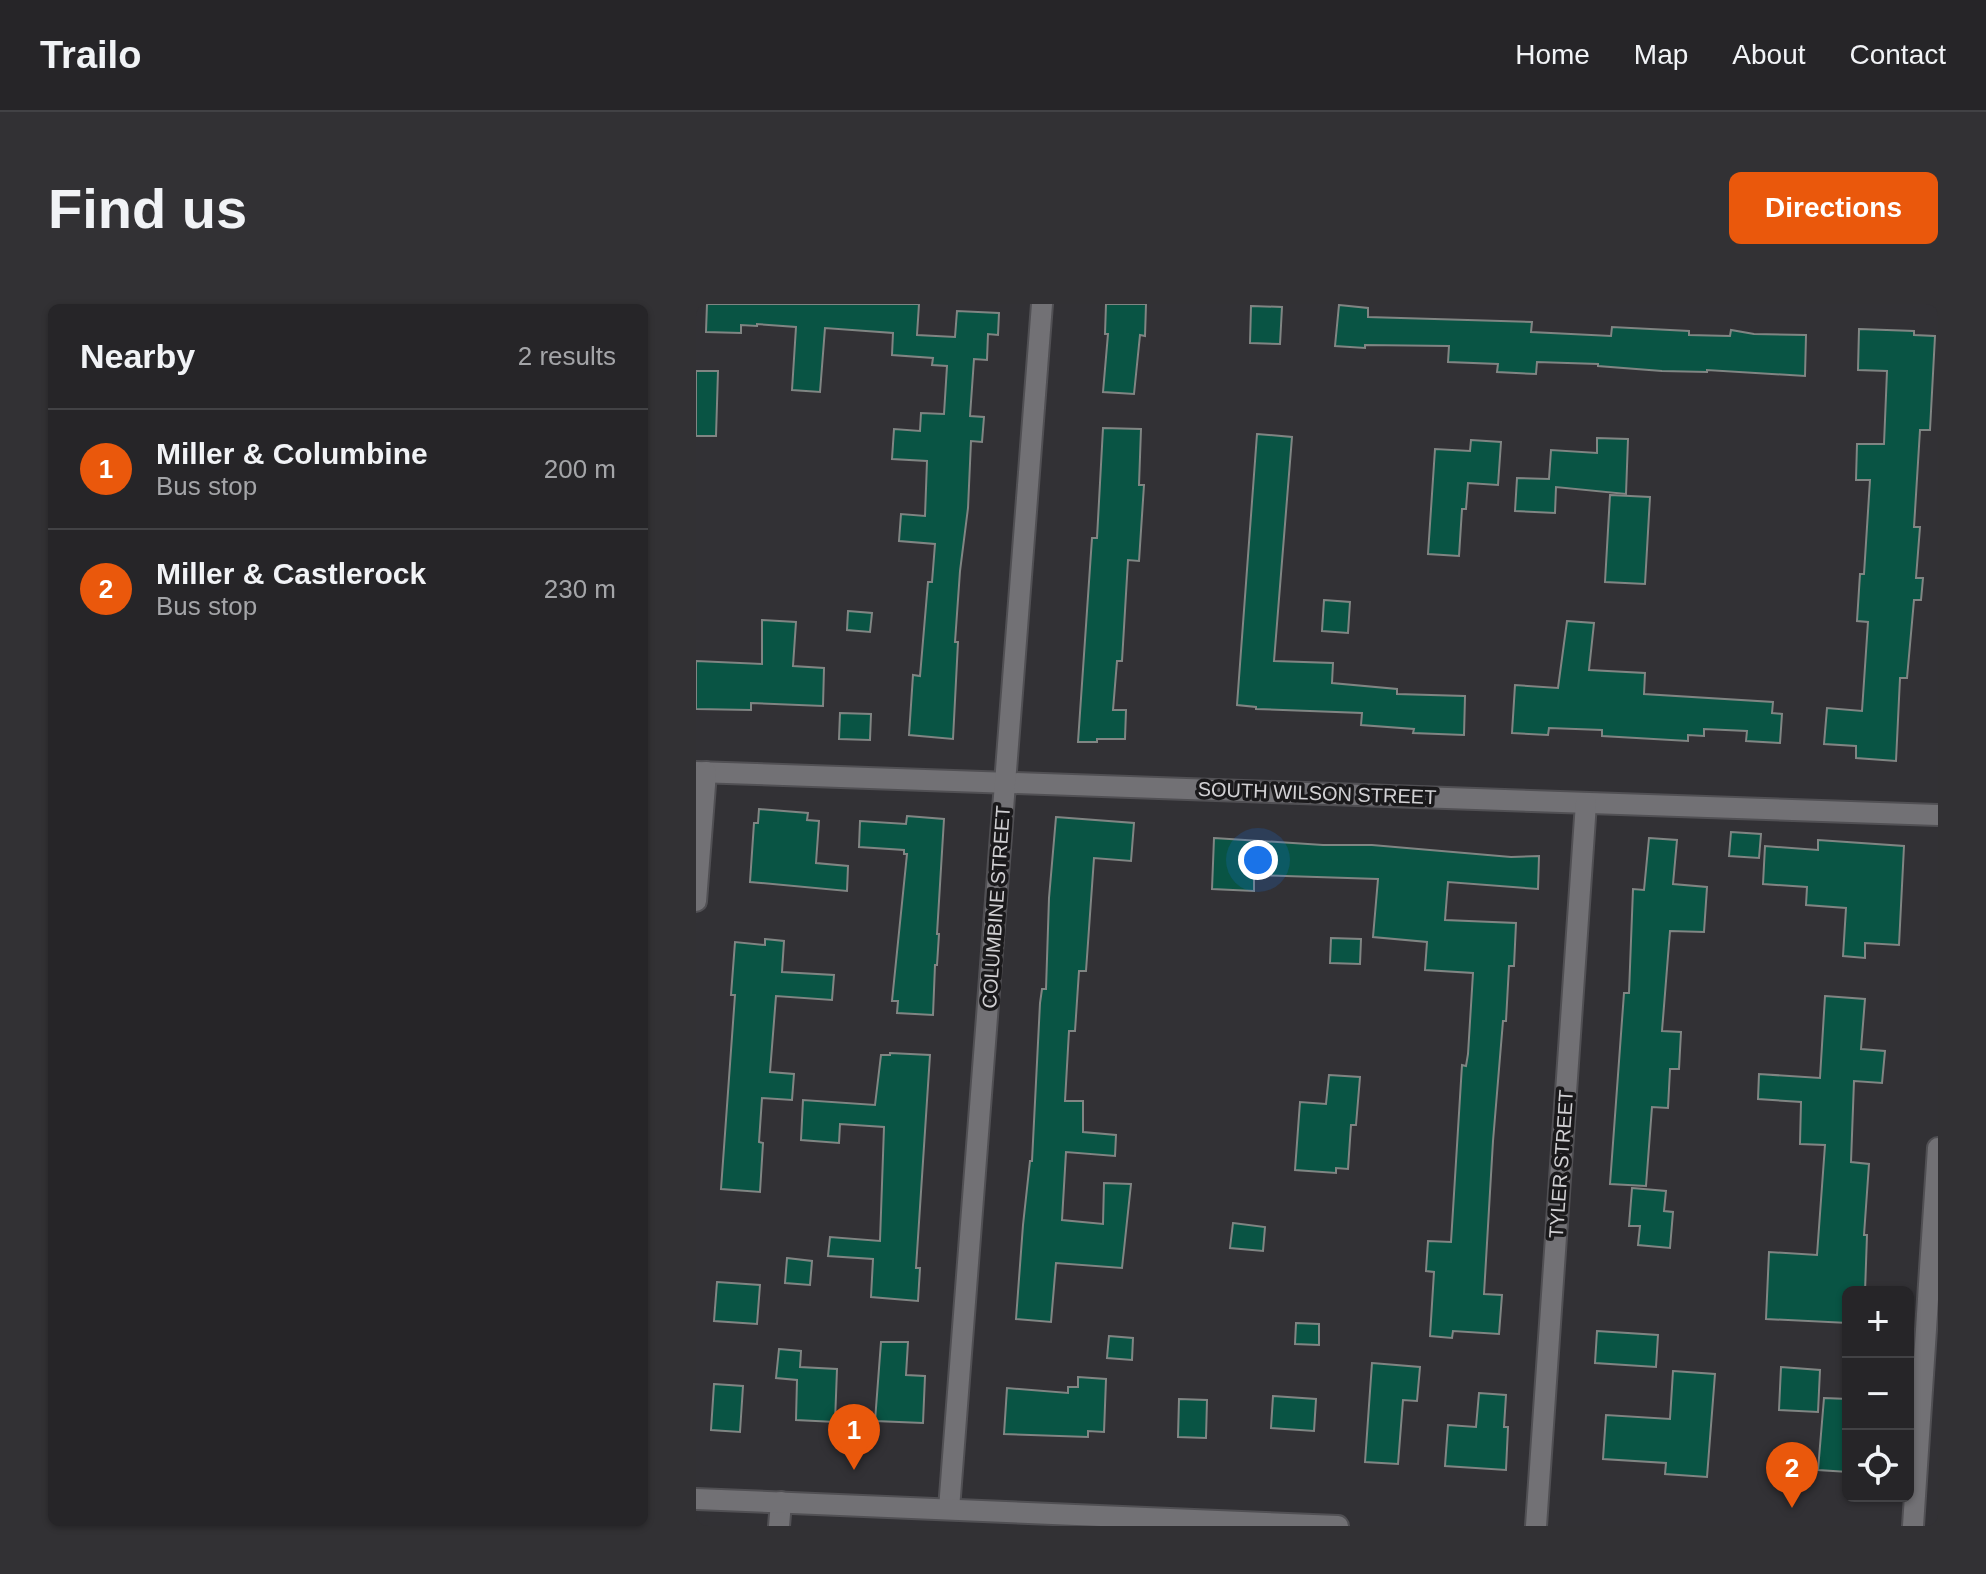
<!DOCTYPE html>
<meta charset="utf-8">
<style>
:root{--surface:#262528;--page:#323134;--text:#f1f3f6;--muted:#a4a5a8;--line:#424245;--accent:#ea580c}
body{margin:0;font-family:Arial,sans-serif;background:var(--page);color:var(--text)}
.controls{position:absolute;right:24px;bottom:24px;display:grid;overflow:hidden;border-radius:12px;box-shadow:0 2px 6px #0004}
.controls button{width:72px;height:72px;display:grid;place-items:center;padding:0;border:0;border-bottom:2px solid var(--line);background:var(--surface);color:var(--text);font:40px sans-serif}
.you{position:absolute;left:562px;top:556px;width:28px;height:28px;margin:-20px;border:6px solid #fff;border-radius:50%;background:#1a73e8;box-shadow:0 0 0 12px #1a73e833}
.badge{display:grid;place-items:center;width:52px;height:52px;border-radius:50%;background:var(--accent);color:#fff;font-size:26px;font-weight:700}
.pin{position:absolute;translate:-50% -66px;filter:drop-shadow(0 2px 4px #0008)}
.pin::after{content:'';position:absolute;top:42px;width:28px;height:24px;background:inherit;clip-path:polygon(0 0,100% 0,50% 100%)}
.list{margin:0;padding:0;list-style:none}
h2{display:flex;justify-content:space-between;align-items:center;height:104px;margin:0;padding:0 32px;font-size:34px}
h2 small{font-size:26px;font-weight:400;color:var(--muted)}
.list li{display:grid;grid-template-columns:52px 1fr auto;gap:24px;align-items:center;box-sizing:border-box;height:120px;padding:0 32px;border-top:2px solid var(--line)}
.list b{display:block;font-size:30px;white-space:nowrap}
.list p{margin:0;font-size:26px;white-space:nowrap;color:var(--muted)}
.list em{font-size:26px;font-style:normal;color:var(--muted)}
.icon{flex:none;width:44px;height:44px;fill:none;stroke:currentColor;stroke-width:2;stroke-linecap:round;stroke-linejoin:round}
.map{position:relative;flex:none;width:1242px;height:1222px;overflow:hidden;border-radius:12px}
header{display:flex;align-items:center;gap:48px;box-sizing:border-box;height:112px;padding:0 40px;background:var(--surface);border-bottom:2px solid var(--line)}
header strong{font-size:38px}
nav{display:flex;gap:44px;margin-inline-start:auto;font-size:28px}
.intro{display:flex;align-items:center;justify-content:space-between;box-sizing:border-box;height:192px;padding:0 48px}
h1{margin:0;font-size:56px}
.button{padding:20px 36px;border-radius:12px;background:var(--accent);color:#fff;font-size:28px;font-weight:700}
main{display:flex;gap:48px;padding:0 48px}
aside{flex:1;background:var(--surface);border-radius:12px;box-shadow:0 2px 6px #0004}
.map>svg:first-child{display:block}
</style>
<header>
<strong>Trailo</strong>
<nav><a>Home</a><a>Map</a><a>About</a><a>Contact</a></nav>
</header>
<div class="intro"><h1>Find us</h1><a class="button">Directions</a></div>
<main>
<aside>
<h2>Nearby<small>2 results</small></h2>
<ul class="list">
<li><span class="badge">1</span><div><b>Miller &amp; Columbine</b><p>Bus stop</p></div><em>200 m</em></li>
<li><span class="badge">2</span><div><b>Miller &amp; Castlerock</b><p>Bus stop</p></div><em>230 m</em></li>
</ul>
</aside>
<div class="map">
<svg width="1242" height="1222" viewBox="0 0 1242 1222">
<rect width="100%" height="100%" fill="#323135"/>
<g fill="#095444" stroke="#808583" stroke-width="2">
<path d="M 11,0 L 223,0 L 221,31 L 259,33 L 261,7 L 303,9 L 302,31 L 292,30 L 291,56 L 278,55 L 274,112 L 288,113 L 286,138 L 275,137 L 272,204 L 264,267 L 259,338 L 262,338 L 257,435 L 213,431 L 217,371 L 224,372 L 232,278 L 236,278 L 239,240 L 203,237 L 205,210 L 229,212 L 231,157 L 196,155 L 198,125 L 224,127 L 225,109 L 248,110 L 251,62 L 236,61 L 237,54 L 196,51 L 197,29 L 129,24 L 124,88 L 96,86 L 100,23 L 61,20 L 61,22 L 45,21 L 45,29 L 10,28 Z"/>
<path d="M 410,0 L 450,0 L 449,32 L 444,31 L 438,90 L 407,88 L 412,30 L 409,30 Z"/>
<path d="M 643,1 L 672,4 L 672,13 L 836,18 L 835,28 L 915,32 L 916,23 L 993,27 L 993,31 L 1034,32 L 1035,26 L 1058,30 L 1110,31 L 1109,72 L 1011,66 L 1011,68 L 966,67 L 902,62 L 902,60 L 841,58 L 840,70 L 801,68 L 802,60 L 752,58 L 753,42 L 669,41 L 669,44 L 639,42 Z"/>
<path d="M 555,2 L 586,3 L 584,40 L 554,39 Z"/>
<path d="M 1163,25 L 1218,27 L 1218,31 L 1239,32 L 1234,126 L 1224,126 L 1218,223 L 1224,223 L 1220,274 L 1227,274 L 1225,296 L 1218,296 L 1211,374 L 1204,374 L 1200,457 L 1160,454 L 1160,442 L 1128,440 L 1131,404 L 1166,407 L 1172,318 L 1161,317 L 1164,270 L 1168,270 L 1174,176 L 1160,176 L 1161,140 L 1188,140 L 1191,67 L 1162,66 Z"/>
<path d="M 0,67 L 22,67 L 20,132 L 0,132 Z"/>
<path d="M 407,124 L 445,125 L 443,181 L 448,181 L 443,257 L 432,256 L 426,357 L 421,357 L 417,406 L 430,406 L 429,435 L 401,435 L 401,438 L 382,438 L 396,234 L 401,234 Z"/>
<path d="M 561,130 L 596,133 L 578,357 L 637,359 L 636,379 L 701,385 L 701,390 L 769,392 L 768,431 L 717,429 L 718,425 L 665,421 L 666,409 L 560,405 L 560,403 L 541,401 Z"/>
<path d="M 901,134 L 932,135 L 930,190 L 860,183 L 859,209 L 819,207 L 821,174 L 853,175 L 855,146 L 901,149 Z"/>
<path d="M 775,136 L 805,138 L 802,181 L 772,179 L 770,205 L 766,205 L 763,252 L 732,250 L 739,145 L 774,147 Z"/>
<path d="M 914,191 L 954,193 L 949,280 L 909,278 Z"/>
<path d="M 628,296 L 654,298 L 652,329 L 626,327 Z"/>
<path d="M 152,307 L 176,309 L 174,328 L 151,326 Z"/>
<path d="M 66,316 L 100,318 L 97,362 L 128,364 L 127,402 L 55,399 L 55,406 L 0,405 L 0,357 L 66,360 Z"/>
<path d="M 871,317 L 898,319 L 893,366 L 949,369 L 948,390 L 1077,398 L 1076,409 L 1086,410 L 1084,439 L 1050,437 L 1051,427 L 1008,425 L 1008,432 L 992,431 L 992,437 L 906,432 L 906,426 L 853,424 L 852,431 L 816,429 L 819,381 L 862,384 Z"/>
<path d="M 144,409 L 175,410 L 174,436 L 143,435 Z"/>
<path d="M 63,505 L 112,509 L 111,516 L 123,517 L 120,559 L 152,562 L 151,587 L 54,578 L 58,519 L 62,519 Z"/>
<path d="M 211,512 L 248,515 L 241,630 L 243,630 L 241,661 L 239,661 L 237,711 L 201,709 L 202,697 L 196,697 L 211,550 L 208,550 L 208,546 L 163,543 L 164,517 L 210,520 Z"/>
<path d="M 360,513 L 438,519 L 435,557 L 398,554 L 390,667 L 383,667 L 379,727 L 373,727 L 369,797 L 387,797 L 387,828 L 420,831 L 419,852 L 370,848 L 366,916 L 407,920 L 408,879 L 435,880 L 426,964 L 360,959 L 355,1018 L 320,1015 L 327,921 L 334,857 L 336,857 L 344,699 L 346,685 L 350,685 L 353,594 Z"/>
<path d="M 1035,528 L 1065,530 L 1063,554 L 1033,552 Z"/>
<path d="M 518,534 L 627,541 L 676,541 L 815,553 L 843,552 L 842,585 L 752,578 L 749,616 L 820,619 L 818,662 L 813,662 L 810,717 L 807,717 L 797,837 L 788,990 L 806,991 L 803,1030 L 757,1027 L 756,1034 L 734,1032 L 738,968 L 730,967 L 732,937 L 755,938 L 766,761 L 770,762 L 772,750 L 777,669 L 729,666 L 731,638 L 677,633 L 682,575 L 558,571 L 558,587 L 516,585 Z"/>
<path d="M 953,534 L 981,536 L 977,580 L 1011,583 L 1008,628 L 974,627 L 966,727 L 985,728 L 983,765 L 974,765 L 972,804 L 956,803 L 950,882 L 914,880 L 928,689 L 933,689 L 937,585 L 948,586 Z"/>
<path d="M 1122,536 L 1208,542 L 1203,641 L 1169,639 L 1169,654 L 1147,652 L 1150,604 L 1110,601 L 1111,583 L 1067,580 L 1069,542 L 1122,546 Z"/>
<path d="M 635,634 L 665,635 L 664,660 L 634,659 Z"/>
<path d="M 69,635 L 88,637 L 86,668 L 138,671 L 136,696 L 80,692 L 74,768 L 98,770 L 96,796 L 66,794 L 63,838 L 67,839 L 64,888 L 25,885 L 39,691 L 35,691 L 39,638 L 69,641 Z"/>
<path d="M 1129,692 L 1169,695 L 1165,745 L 1189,747 L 1186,779 L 1158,777 L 1155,858 L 1173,860 L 1168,931 L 1171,931 L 1169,988 L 1152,988 L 1152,1019 L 1070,1015 L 1073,948 L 1121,951 L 1129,841 L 1104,840 L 1105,798 L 1062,795 L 1063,770 L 1124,774 Z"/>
<path d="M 194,749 L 234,751 L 220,964 L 224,964 L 222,997 L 175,993 L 177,955 L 132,952 L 134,933 L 184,937 L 188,823 L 144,820 L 143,839 L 105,836 L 107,796 L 179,801 L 185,751 L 194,751 Z"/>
<path d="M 633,771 L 664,773 L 660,821 L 655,821 L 652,865 L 640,864 L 640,869 L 599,866 L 604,798 L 630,800 Z"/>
<path d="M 936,884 L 970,887 L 968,907 L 977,908 L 974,944 L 942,941 L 944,922 L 933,922 Z"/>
<path d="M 537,919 L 569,923 L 567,947 L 534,944 Z"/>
<path d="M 91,954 L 116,957 L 114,981 L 89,979 Z"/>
<path d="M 21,978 L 64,981 L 61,1020 L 18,1017 Z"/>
<path d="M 600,1019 L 623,1020 L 623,1041 L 599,1040 Z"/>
<path d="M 901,1027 L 962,1031 L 960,1063 L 899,1059 Z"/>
<path d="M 413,1032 L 437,1034 L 436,1056 L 411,1054 Z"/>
<path d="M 185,1038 L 212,1038 L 210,1071 L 229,1072 L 227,1119 L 179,1117 Z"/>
<path d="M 83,1045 L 105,1047 L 104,1063 L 141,1065 L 139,1118 L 100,1116 L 101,1076 L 80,1074 Z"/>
<path d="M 676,1059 L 724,1063 L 721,1097 L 707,1096 L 702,1160 L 669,1158 Z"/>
<path d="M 1085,1063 L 1124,1066 L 1122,1108 L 1083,1106 Z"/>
<path d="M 977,1067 L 1019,1070 L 1011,1173 L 969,1170 L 970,1159 L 907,1155 L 910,1111 L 974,1115 Z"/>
<path d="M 382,1073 L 410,1075 L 408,1128 L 392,1127 L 392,1133 L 308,1130 L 311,1084 L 372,1089 L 372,1083 L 382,1083 Z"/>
<path d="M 18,1080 L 47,1082 L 44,1128 L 15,1126 Z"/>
<path d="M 783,1089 L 810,1091 L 808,1123 L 812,1123 L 810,1166 L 749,1162 L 752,1121 L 780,1123 Z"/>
<path d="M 577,1092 L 620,1095 L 618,1127 L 575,1124 Z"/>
<path d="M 1128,1094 L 1152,1095 L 1152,1168 L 1122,1166 Z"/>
<path d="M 483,1095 L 511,1096 L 510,1134 L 482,1133 Z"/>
</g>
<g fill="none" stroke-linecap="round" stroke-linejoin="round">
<defs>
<g id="street">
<path d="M 0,468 L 1242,511"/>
<path d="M 0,597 L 10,468"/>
<path d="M 253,1205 L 346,0"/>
<path d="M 83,1222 L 85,1198"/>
<path d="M 840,1222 L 890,499"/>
</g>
<g id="secondary">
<path d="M 0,1195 L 642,1222"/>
<path d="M 1217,1222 L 1242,844"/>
</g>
</defs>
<use href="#street" stroke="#515054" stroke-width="24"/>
<use href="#secondary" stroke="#515054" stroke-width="24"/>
<use href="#street" stroke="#727175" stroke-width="20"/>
<use href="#secondary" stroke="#727175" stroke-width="20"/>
</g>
<g text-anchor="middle" stroke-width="7" stroke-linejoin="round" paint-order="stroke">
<g font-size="20" fill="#d1d0d3" stroke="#1a191b">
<text transform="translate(621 489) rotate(2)" y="7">SOUTH WILSON STREET</text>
<text transform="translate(300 603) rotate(-86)" y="7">COLUMBINE STREET</text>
<text transform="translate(865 860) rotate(-86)" y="7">TYLER STREET</text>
</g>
</g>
</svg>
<div class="controls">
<button>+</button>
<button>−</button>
<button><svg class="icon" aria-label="locate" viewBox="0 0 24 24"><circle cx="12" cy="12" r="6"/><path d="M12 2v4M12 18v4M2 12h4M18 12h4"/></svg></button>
</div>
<div class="you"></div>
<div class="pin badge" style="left:158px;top:1166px">1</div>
<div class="pin badge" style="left:1096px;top:1204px">2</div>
</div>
</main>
